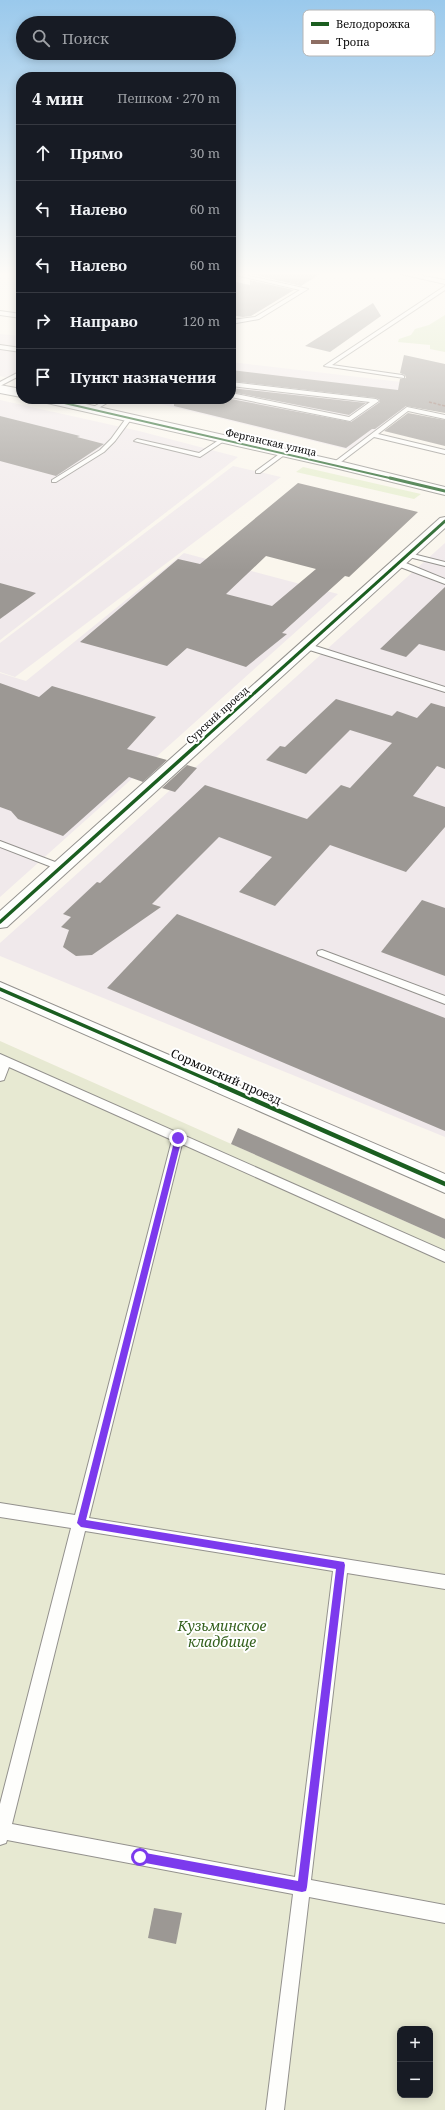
<!DOCTYPE html>
<html lang="ru">
<meta charset="utf-8">
<style>
:root{--surface:#171b24;--page:#242831;--text:#f1f3f6;--muted:#9ea1a6;--line:#363941}
body{margin:0;font-family:"Noto Serif",serif;background:var(--page);color:var(--text)}
.controls{position:absolute;right:12px;bottom:12px;display:grid;overflow:hidden;border-radius:8px;box-shadow:0 2px 10px #0003}
.controls button{width:36px;height:36px;display:grid;place-items:center;padding:0;border:0;border-bottom:1px solid var(--line);background:var(--surface);color:var(--text);font:20px sans-serif}
.stop{position:absolute;width:12px;height:12px;margin:-9px;border:3px solid #7c3aed;border-radius:50%;background:#fff}
.stop.end{background:#7c3aed;border-color:#fff;box-shadow:0 1px 4px #0008}
.list{margin:0;padding:0;list-style:none}
h2{display:flex;justify-content:space-between;align-items:center;height:52px;margin:0;padding:0 16px;font-size:17px}
h2 small{font-size:13px;font-weight:400;color:var(--muted)}
.list li{display:grid;grid-template-columns:26px 1fr auto;gap:12px;align-items:center;box-sizing:border-box;height:56px;padding:0 16px;border-top:1px solid var(--line)}
.list b{display:block;font-size:15px;white-space:nowrap}
.list em{font-size:13px;font-style:normal;color:var(--muted)}
.icon{flex:none;width:22px;height:22px;fill:none;stroke:currentColor;stroke-width:2;stroke-linecap:round;stroke-linejoin:round}
.map{position:relative;flex:none;width:445px;height:2110px;overflow:hidden}
.search{position:absolute;background:var(--surface);box-shadow:0 2px 10px #0003;left:16px;top:16px;width:220px;height:44px;display:flex;align-items:center;gap:10px;box-sizing:border-box;padding:0 14px;border-radius:22px;color:var(--muted);font-size:15px}
.panel{position:absolute;background:var(--surface);box-shadow:0 2px 10px #0003;left:16px;top:72px;width:220px;height:332px;border-radius:16px}
.map>svg:first-child{display:block}
</style>
<div class="map">
<svg width="445" height="2110" viewBox="0 0 445 2110">
<rect width="100%" height="100%" fill="#faf6ed"/>
<g fill="#f0e9eb">
<path d="M 0,334 L 21,336 L 21,381 L 0,376 Z"/>
<path d="M 231,362 L 435,386 L 350,450 L 140,399 L 231,399 Z"/>
<path d="M 0,400 L 139,431 L 238,457 L 0,640 Z"/>
<path d="M 233,466 L 281,477 L 15,677 L 0,672 L 0,643 Z"/>
<path d="M 445,543 L 445,1137 L 0,956 L 0,943 Z"/>
<path d="M 184,553 L 338,594 L 0,897 L 0,673 L 26,681 Z"/>
</g>
<path fill="#e6eece" d="M 303,467 L 421,494 L 414,499 L 296,472 Z"/>
<path fill="#d7e6bc" d="M 445,315 L 445,352 L 430,349 L 430,345 L 398,342 L 399,339 L 411,335 L 415,329 L 429,325 Z"/>
<path fill="#e7e9d2" fill-rule="evenodd" d="M 0,1041 L 445,1239 L 445,2110 L 0,2110 ZM 400,2029 L 430,2029 L 430,2095 L 400,2095 Z"/>
<g fill="#9c9894" fill-rule="evenodd">
<path d="M 251,274 L 320,274 L 301,286 Z"/>
<path d="M 250,280 L 294,290 L 251,316 L 243,317 L 231,315 L 231,281 L 250,285 Z"/>
<path d="M 373,303 L 381,316 L 330,352 L 305,346 Z"/>
<path d="M 404,355 L 445,364 L 445,413 L 406,406 L 375,429 L 372,429 L 346,448 L 174,406 L 174,399 L 231,399 L 351,422 L 380,402 L 380,400 L 376,398 L 231,381 L 231,370 L 398,390 L 400,379 L 406,378 L 405,375 L 400,373 Z"/>
<path d="M 231,388 L 366,403 L 349,415 L 231,392 Z"/>
<path d="M 408,413 L 445,420 L 445,446 L 384,431 Z"/>
<path d="M 0,416 L 80,436 L 77,437 L 104,444 L 56,476 L 0,461 Z"/>
<path d="M 298,483 L 418,512 L 349,577 L 345,576 L 282,633 L 287,634 L 246,667 L 187,648 L 167,666 L 80,642 L 178,559 L 200,564 ZM 266,556 L 316,569 L 272,606 L 226,594 Z"/>
<path d="M 0,583 L 36,593 L 0,619 Z"/>
<path d="M 445,587 L 445,651 L 419,644 L 406,657 L 380,649 Z"/>
<path d="M 0,683 L 39,697 L 52,686 L 156,717 L 127,749 L 167,760 L 143,782 L 129,777 L 63,836 L 18,819 L 11,811 L 0,807 Z"/>
<path d="M 336,699 L 392,716 L 397,711 L 417,718 L 431,703 L 445,707 L 445,769 L 437,766 L 413,796 L 445,807 L 445,827 L 406,872 L 330,845 L 275,906 L 239,892 L 272,857 L 219,837 L 152,904 L 161,907 L 92,955 L 76,956 L 63,947 L 69,930 L 61,927 L 71,917 L 63,914 L 97,882 L 100,883 L 205,785 L 307,819 L 341,785 L 350,788 L 392,743 L 350,730 L 306,774 L 266,760 L 280,746 L 285,747 Z"/>
<path d="M 187,765 L 197,768 L 175,792 L 162,788 Z"/>
<path d="M 422,900 L 445,908 L 445,976 L 381,952 Z"/>
<path d="M 177,914 L 445,1018 L 445,1131 L 107,988 Z"/>
<path d="M 238,1128 L 445,1219 L 445,1239 L 231,1144 Z"/>
<path d="M 154,1908 L 182,1913 L 176,1944 L 148,1938 Z"/>
</g>
<g fill="none" stroke-linecap="round" stroke-linejoin="round">
<defs>
<g id="service">
<path d="M 231,274 L 240,274 L 308,289 L 259,319 L 231,324 L 231,320 L 255,317 L 300,290 Z"/>
<path d="M 401,274 L 413,274 L 445,280 L 445,284 Z"/>
<path d="M 445,286 L 445,290 L 332,365 L 402,375 L 404,376 L 404,378 L 324,366 Z"/>
<path d="M 0,311 L 21,314 L 21,318 L 0,315 Z"/>
<path d="M 0,345 L 21,348 L 21,352 L 0,349 Z"/>
<path d="M 21,371 L 21,375 L 0,386 L 0,382 Z"/>
<path d="M 231,382 L 376,399 L 379,401 L 350,421 L 231,397 L 231,393 L 349,417 L 370,402 L 231,386 Z"/>
<path d="M 107,399 L 114,399 L 95,410 L 90,409 Z"/>
<path d="M 407,407 L 445,415 L 445,419 L 408,411 L 378,434 L 445,450 L 445,454 L 374,437 L 337,465 L 333,465 L 333,463 Z"/>
<path d="M 127,417 L 132,418 L 115,441 L 104,452 L 56,482 L 52,482 L 52,480 L 100,450 L 111,439 Z"/>
<path d="M 222,438 L 227,439 L 200,457 L 134,441 L 137,439 L 199,453 Z"/>
<path d="M 282,452 L 287,453 L 260,473 L 256,473 L 256,471 Z"/>
<path d="M 405,552 L 445,562 L 445,566 L 405,556 Z"/>
<path d="M 395,561 L 401,561 L 445,579 L 445,584 L 395,565 Z"/>
<path d="M 303,644 L 309,644 L 445,687 L 445,692 L 303,648 Z"/>
<path d="M 0,841 L 63,865 L 65,867 L 63,869 L 57,869 L 0,847 Z"/>
<path d="M 322,950 L 445,996 L 445,1004 L 318,955 L 317,953 L 318,951 Z"/>
<path d="M 0,1054 L 445,1251 L 445,1262 L 182,1144 L 89,1518 L 445,1575 L 445,1589 L 347,1573 L 311,1880 L 445,1905 L 445,1923 L 309,1897 L 284,2110 L 266,2110 L 293,1894 L 7,1840 L 6,1843 L 0,1845 L 0,1804 L 71,1528 L 0,1517 L 0,1503 L 75,1515 L 172,1140 L 9,1067 L 4,1080 L 0,1081 ZM 85,1531 L 333,1571 L 295,1877 L 12,1824 Z"/>
</g>
<g id="minor">
<path d="M 445,517 L 445,528 L 7,927 L 0,928 L 0,911 L 440,518 Z"/>
<path d="M 0,982 L 445,1174 L 445,1193 L 0,997 Z"/>
</g>
<g id="tertiary">
<path d="M 0,385 L 21,389 L 21,397 L 0,393 Z"/>
<path d="M 41,399 L 63,399 L 335,460 L 445,487 L 445,495 L 335,468 L 47,403 Z"/>
</g>
</defs>
<use href="#service" stroke="#93918d" stroke-width="2"/>
<use href="#minor" stroke="#93918d" stroke-width="2"/>
<use href="#tertiary" stroke="#93918d" stroke-width="2"/>
<use href="#service" fill="#fefefc" fill-rule="evenodd"/>
<use href="#minor" fill="#fefefc" fill-rule="evenodd"/>
<use href="#tertiary" fill="#fefefc" fill-rule="evenodd"/>
<path stroke="#8d6e63" stroke-width="1.5" stroke-dasharray="3 1.5" stroke-linecap="butt" d="M 429,402 L 445,406"/>
<defs>
<path id="cycleway-far3" d="M 47,399 L 394,479"/>
<g id="cycleway-far2">
<path d="M 390,478 L 445,491"/>
<path d="M 199,743 L 445,521"/>
</g>
<g id="cycleway-far1">
<path d="M 0,922 L 200,742"/>
<path d="M 0,989 L 222,1086"/>
</g>
<path id="cycleway" d="M 220,1085 L 445,1184"/>
</defs>
<use href="#cycleway-far3" stroke="#fff" stroke-width="3.5"/>
<use href="#cycleway-far2" stroke="#fff" stroke-width="4.5"/>
<use href="#cycleway-far1" stroke="#fff" stroke-width="5.5"/>
<use href="#cycleway" stroke="#fff" stroke-width="7"/>
<use href="#cycleway-far3" stroke="#1b5e20" stroke-width="2"/>
<use href="#cycleway-far2" stroke="#1b5e20" stroke-width="3"/>
<use href="#cycleway-far1" stroke="#1b5e20" stroke-width="3.5"/>
<use href="#cycleway" stroke="#1b5e20" stroke-width="4.5"/>
</g>
<linearGradient id="sky" x2="0" y2="1"><stop stop-color="#9ac9ec"/><stop offset="0.48" stop-color="#fdfbf7"/><stop offset="1" stop-color="#fdfbf7" stop-opacity="0"/></linearGradient>
<rect width="445" height="570" fill="url(#sky)"/>
<path fill="#7c3aed" d="M 178,1135 L 182,1138 L 86,1520 L 344,1562 L 345,1565 L 307,1887 L 306,1891 L 302,1892 L 140,1862 L 135,1857 L 140,1852 L 298,1881 L 336,1569 L 81,1527 L 77,1523 L 175,1138 Z"/>
<g text-anchor="middle" stroke-width="4" stroke-linejoin="round" paint-order="stroke">
<g font-size="10" fill="#0b0b0b" stroke="#fff">
<text transform="translate(271 442) rotate(13)" y="4">Ферганская улица</text>
<text transform="translate(217 715) rotate(-42)" y="4">Сурский проезд</text>
</g>
<g font-size="12" fill="#0b0b0b" stroke="#fff">
<text transform="translate(226 1077) rotate(24)" y="4">Сормовский проезд</text>
</g>
<g font-size="14" font-style="italic" fill="#34601d" stroke="#fff">
<text x="222" y="1631">Кузьминское<tspan x="222" dy="16">кладбище</tspan></text>
</g>
</g>
<rect x="303" y="10" width="132" height="46" rx="6" fill="#fff" stroke="#b6b6b6" stroke-width="1"/>
<rect x="311" y="22" width="18" height="4" fill="#1b5e20"/>
<rect x="311" y="40" width="18" height="4" fill="#8d6e63"/>
<g font-size="11" fill="#0b0b0b">
<text x="336" y="28">Велодорожка</text>
<text x="336" y="46">Тропа</text>
</g>
</svg>
<div class="controls">
<button>+</button>
<button>−</button>
</div>
<div class="stop" style="left:140px;top:1857px"></div>
<div class="stop end" style="left:178px;top:1138px"></div>
<div class="search"><svg class="icon" aria-label="search" viewBox="0 0 24 24"><circle cx="10" cy="10" r="6"/><path d="M15 15l6 6"/></svg>Поиск</div>
<section class="panel">
<h2>4 мин<small>Пешком · 270 m</small></h2>
<ul class="list">
<li><svg class="icon" aria-label="ahead" viewBox="0 0 24 24"><path d="M12 20V5M6 11l6-6 6 6"/></svg><div><b>Прямо</b></div><em>30 m</em></li>
<li><svg class="icon" aria-label="left" viewBox="0 0 24 24"><path d="M17 20v-9H6M10 6l-5 5 5 5"/></svg><div><b>Налево</b></div><em>60 m</em></li>
<li><svg class="icon" aria-label="left" viewBox="0 0 24 24"><path d="M17 20v-9H6M10 6l-5 5 5 5"/></svg><div><b>Налево</b></div><em>60 m</em></li>
<li><svg class="icon" aria-label="right" viewBox="0 0 24 24"><path d="M7 20v-9h11M14 6l5 5-5 5"/></svg><div><b>Направо</b></div><em>120 m</em></li>
<li><svg class="icon" aria-label="arrive" viewBox="0 0 24 24"><path d="M6 21V4h12l-3 4 3 4H6"/></svg><div><b>Пункт назначения</b></div></li>
</ul>
</section>
</div>
